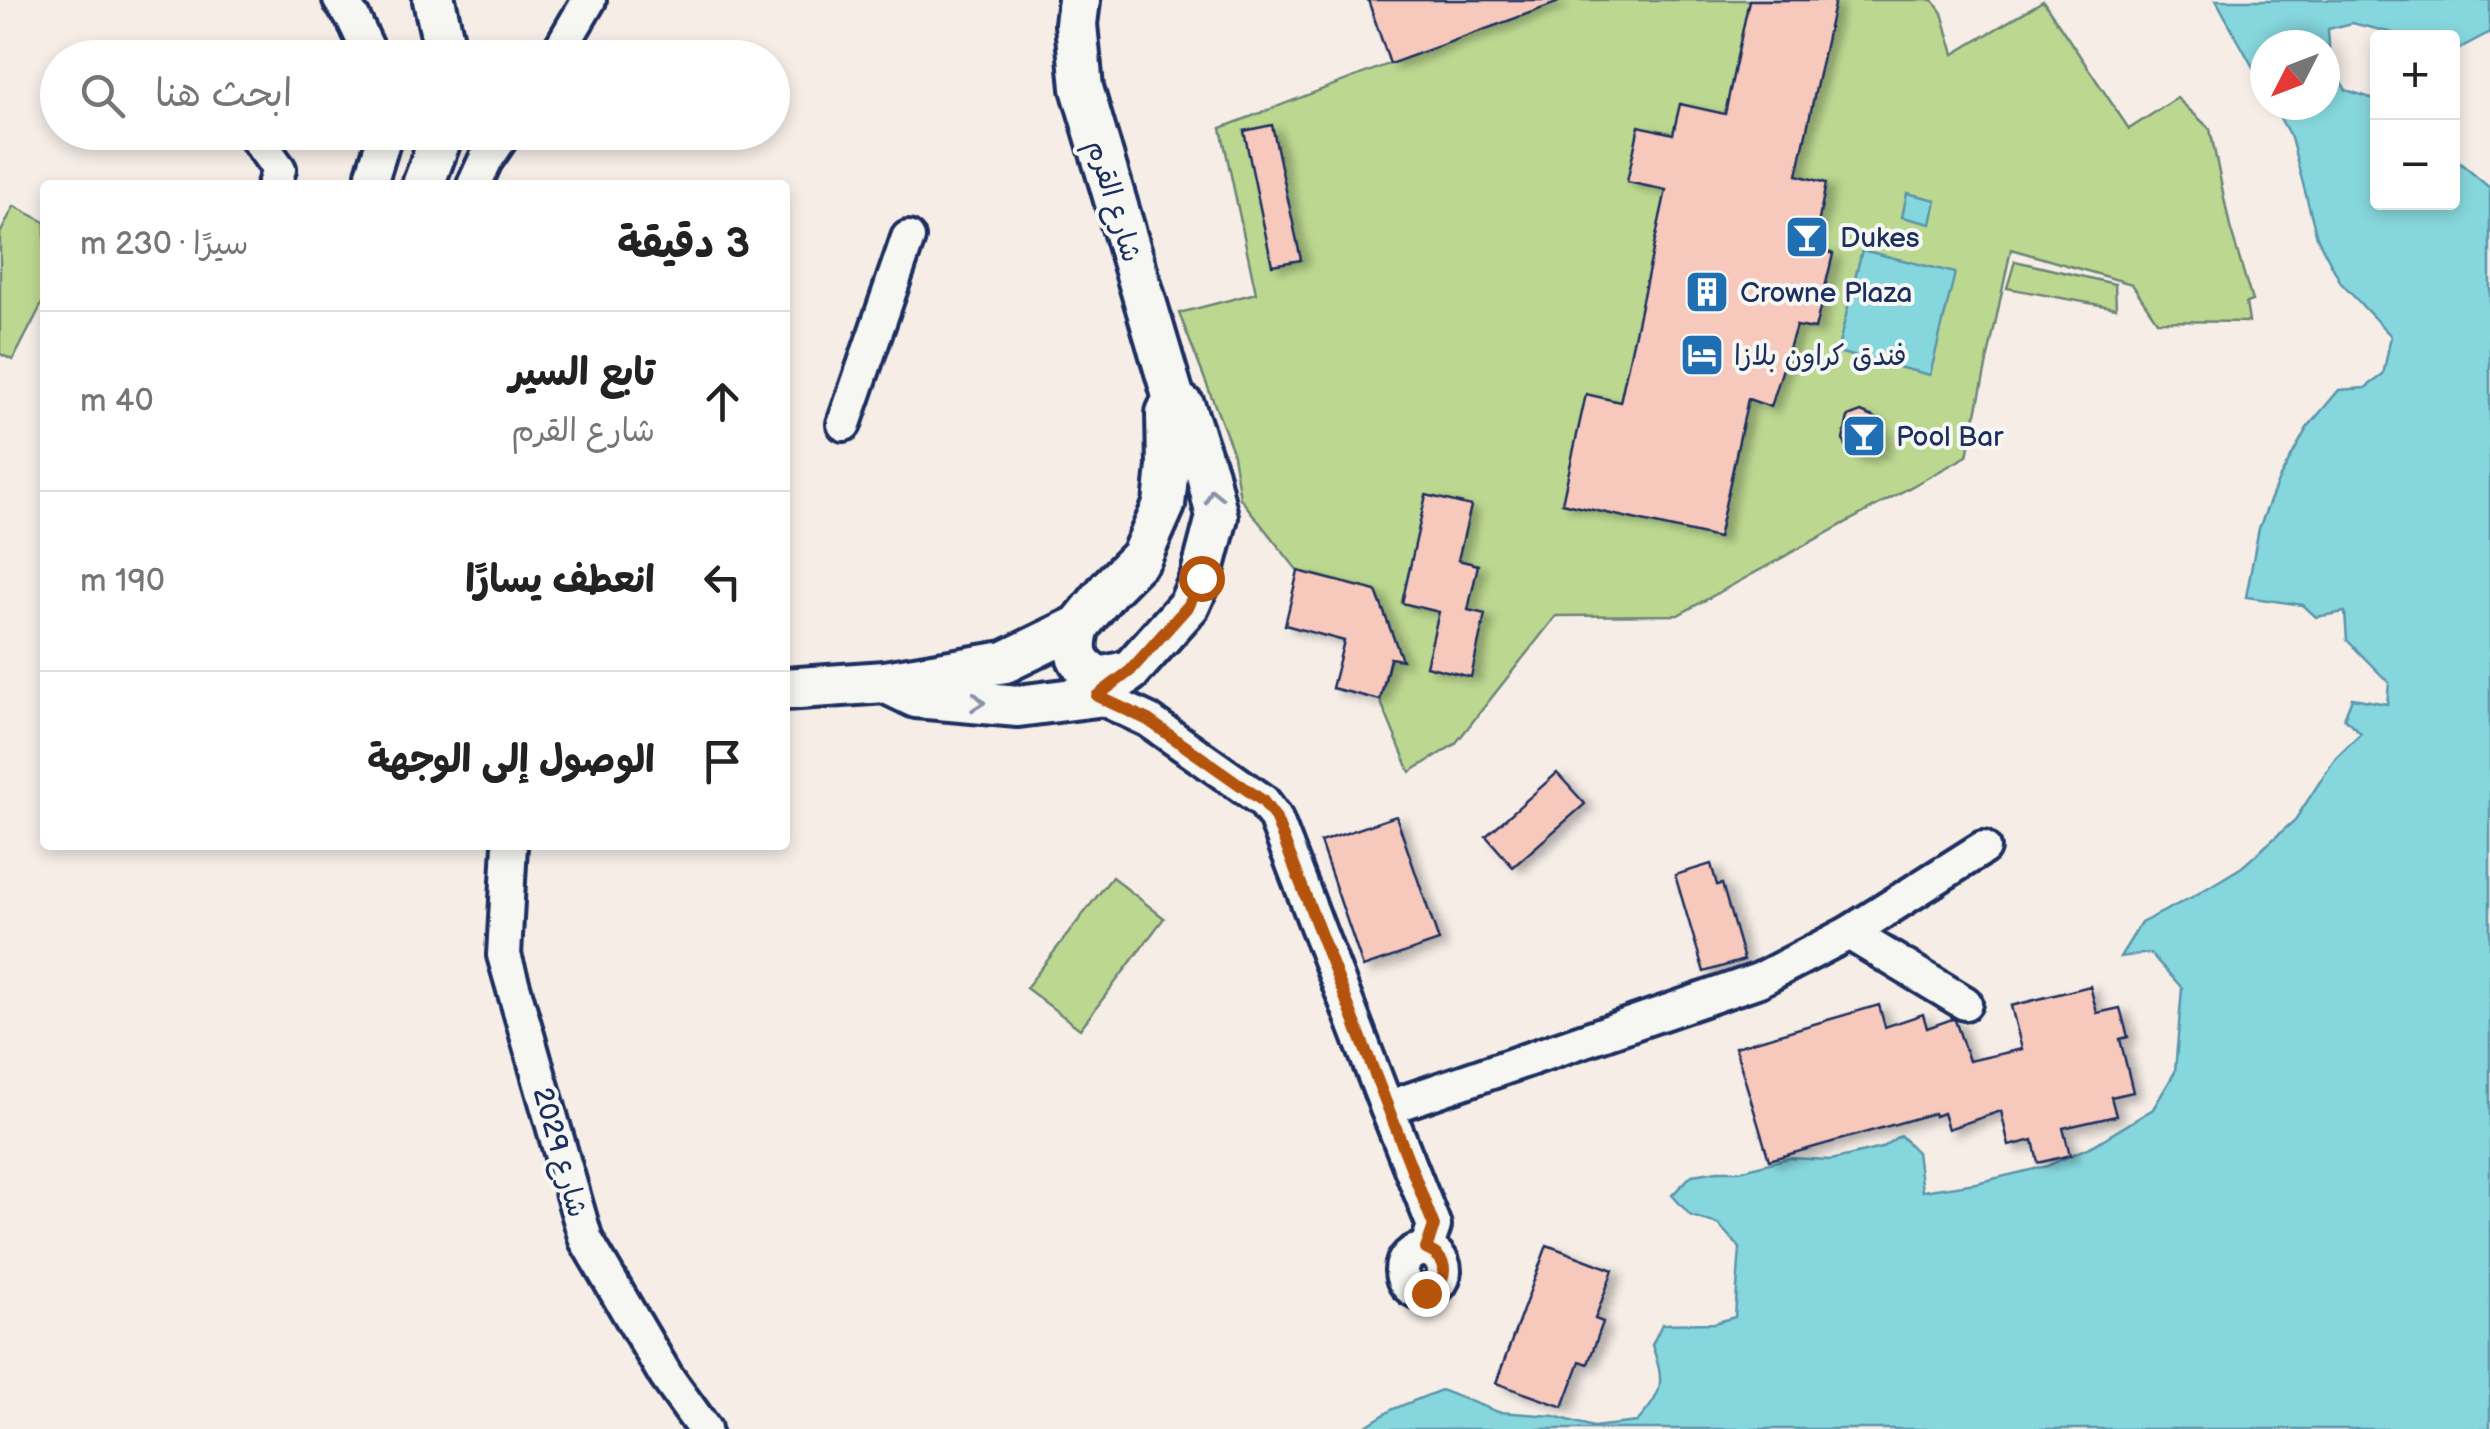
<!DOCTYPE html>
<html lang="ar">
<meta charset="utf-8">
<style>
:root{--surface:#fff;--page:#f6f6f6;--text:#222;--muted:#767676;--line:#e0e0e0}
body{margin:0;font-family:"Balsamiq Sans","Playpen Sans Arabic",sans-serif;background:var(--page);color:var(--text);direction:rtl}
.controls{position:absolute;right:30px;top:30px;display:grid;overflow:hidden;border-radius:10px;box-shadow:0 5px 15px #0003}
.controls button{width:90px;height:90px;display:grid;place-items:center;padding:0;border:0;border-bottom:2px solid var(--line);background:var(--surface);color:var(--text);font:50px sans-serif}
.compass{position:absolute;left:2250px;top:30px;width:90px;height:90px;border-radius:50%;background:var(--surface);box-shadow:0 5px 15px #0003;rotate:228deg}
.stop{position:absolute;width:30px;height:30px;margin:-22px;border:8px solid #b45309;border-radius:50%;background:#fff}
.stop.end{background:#b45309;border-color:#fff;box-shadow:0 2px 10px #0008}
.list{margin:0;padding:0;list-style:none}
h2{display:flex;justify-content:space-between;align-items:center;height:130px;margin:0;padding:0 40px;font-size:42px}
h2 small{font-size:32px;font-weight:400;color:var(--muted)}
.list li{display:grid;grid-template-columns:65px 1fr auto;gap:30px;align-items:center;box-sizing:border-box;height:180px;padding:0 40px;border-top:2px solid var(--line)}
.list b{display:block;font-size:38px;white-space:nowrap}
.list p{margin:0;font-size:32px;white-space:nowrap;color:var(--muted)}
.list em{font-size:32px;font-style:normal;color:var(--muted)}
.icon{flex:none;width:55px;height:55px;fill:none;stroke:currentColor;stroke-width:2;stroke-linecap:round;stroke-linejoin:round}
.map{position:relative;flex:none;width:2490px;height:1429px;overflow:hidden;direction:ltr}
.search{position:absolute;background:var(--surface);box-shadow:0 5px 15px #0003;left:40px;top:40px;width:750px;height:110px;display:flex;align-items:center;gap:25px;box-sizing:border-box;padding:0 35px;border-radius:55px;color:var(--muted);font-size:38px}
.panel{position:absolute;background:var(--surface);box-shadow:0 5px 15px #0003;left:40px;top:180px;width:750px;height:670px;border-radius:10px;direction:rtl}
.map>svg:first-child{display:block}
</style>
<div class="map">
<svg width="2490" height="1429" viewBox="0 0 2490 1429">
<defs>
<filter id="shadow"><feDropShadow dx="8" dy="5" stdDeviation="5" flood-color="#0004"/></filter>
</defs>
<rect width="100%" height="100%" fill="#f6ede7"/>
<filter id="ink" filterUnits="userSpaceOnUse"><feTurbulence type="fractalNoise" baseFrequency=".01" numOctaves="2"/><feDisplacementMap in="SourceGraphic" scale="20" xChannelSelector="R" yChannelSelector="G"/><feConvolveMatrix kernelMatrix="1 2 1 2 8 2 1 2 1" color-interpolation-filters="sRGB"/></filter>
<g filter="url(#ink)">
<g fill="#bcd890" stroke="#6c8477" stroke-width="2.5">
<path d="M 1567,0 L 1933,0 L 1942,13 L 1954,54 L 2043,1 L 2129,129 L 2177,98 L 2210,129 L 2230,227 L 2252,301 L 2246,303 L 2249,322 L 2157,321 L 2132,284 L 2011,249 L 1967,456 L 1678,615 L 1556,616 L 1455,744 L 1410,772 L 1380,700 L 1395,642 L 1376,591 L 1298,571 L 1240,498 L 1232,449 L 1179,313 L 1256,293 L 1221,128 L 1541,6 Z"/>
<path d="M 14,206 L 45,222 L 45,298 L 13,360 L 0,354 L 0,234 Z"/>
<path d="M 2015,261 L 2115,284 L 2116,308 L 2007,288 Z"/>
<path d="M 1112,877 L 1164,918 L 1080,1029 L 1026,988 Z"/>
</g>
<g fill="#86d7dd" stroke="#5b94aa" stroke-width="2.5">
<path d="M 2216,0 L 2490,0 L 2490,32 L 2460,48 L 2453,46 L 2452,38 L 2409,37 L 2352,23 L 2328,29 L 2330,62 L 2346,90 L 2377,100 L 2378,202 L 2452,202 L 2453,157 L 2490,188 L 2490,1429 L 1361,1429 L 1393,1409 L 1441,1390 L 1498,1412 L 1554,1416 L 1593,1427 L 1637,1422 C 1664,1392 1665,1383 1652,1345 L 1662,1324 L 1714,1323 L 1735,1317 L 1740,1248 L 1718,1224 L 1691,1216 L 1672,1195 L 1692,1175 L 1718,1171 L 1740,1171 L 1788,1158 L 1831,1160 L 1881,1148 L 1900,1135 L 1917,1152 L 1922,1191 L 1976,1183 L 2047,1166 L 2094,1145 L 2153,1109 L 2175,1072 L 2182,988 L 2150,953 L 2120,957 L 2141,923 L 2194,896 L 2242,867 L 2295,820 L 2336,757 L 2361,733 L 2344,718 L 2352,698 L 2387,704 L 2389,683 L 2347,640 L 2345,612 L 2316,617 L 2303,605 L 2246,597 L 2259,528 L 2278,481 L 2307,428 L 2339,390 L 2365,388 L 2383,375 L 2391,336 L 2341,283 L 2317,237 L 2291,138 L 2273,105 L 2325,105 L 2325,45 L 2265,45 L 2265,89 Z"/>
<path d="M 1907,193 L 1936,200 L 1931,224 L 1902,217 Z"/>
<path d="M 1862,250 L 1955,273 L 1930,375 L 1837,352 Z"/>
</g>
<g fill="#f7c9bc" stroke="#1b2f5e" stroke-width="2.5" filter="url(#shadow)">
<path d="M 1368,0 L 1557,0 L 1557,3 L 1390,64 Z"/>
<path d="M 1749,0 L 1835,0 L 1797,175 L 1826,183 L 1814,246 L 1833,254 L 1815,329 L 1796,326 L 1771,407 L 1748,399 L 1718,538 L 1562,503 L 1586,394 L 1620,402 L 1666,190 L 1627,182 L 1639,126 L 1673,134 L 1680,104 L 1725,114 Z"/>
<path d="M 1272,125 L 1301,260 L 1272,265 L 1244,131 Z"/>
<path d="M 1861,412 L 1878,419 L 1884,433 L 1881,450 L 1868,456 L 1853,457 L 1843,440 L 1848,417 Z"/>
<path d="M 1426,495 L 1471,506 L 1458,560 L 1478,565 L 1468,610 L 1485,614 L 1471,677 L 1426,666 L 1439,612 L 1402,603 Z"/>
<path d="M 1298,571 L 1376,591 L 1402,660 L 1390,658 L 1380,700 L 1332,688 L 1344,641 L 1285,625 Z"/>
<path d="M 1557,773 L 1585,804 L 1513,867 L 1486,836 Z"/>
<path d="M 1396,816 L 1439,941 L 1363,967 L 1320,842 Z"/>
<path d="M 1711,864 L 1717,885 L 1722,884 L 1744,960 L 1704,972 L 1675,875 Z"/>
<path d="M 2090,986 L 2097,1013 L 2120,1008 L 2128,1037 L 2120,1039 L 2133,1092 L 2111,1097 L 2116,1116 L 2063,1128 L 2070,1155 L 2038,1163 L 2033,1140 L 2009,1146 L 2001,1111 L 1948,1129 L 1943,1113 L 1935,1116 L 1934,1113 L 1769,1160 L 1735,1047 L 1879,1005 L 1885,1027 L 1923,1014 L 1927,1028 L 1952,1019 L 1955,1020 L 1969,1061 L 2022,1049 L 2011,1006 Z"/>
<path d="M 1547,1245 L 1613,1270 L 1595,1319 L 1603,1322 L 1588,1364 L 1580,1361 L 1563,1407 L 1496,1383 Z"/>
</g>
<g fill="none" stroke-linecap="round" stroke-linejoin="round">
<defs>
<g id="minor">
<path d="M 340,0 L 353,18 L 372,58"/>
<path d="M 555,58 L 589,0"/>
<path d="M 252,132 L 279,169 L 274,185"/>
<path d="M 373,174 L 386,132"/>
<path d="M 474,185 L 485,161 L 505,132"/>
<path d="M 844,424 L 908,238"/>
<path d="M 1097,696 L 1148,720 L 1263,801 L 1275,817 L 1387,1108 L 1759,980 L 1849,933 L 1965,1003"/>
<path d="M 510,845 L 504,955 L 586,1240 L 666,1376 L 704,1429"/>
<path d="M 1849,933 L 1983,848"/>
<path d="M 1387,1108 L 1434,1226 L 1426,1249"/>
<circle cx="1423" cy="1271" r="21"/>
</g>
<g id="tertiary">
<path d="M 434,0 L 447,58"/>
<path d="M 423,185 L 443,132"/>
<path d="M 1079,626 C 1072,652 1075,664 1100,678 L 1130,671"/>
<path d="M 885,682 L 916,697 L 1018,706 L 1097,696 L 1130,671 L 1189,605 L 1201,578 L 1217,517 L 1207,474 L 1184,407 L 1174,399 L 1082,88 L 1076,24 L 1079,0"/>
<path d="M 785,689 L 885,682 L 1005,662 L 1079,626 L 1109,589 L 1141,557 L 1164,505 L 1168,466 L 1167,413 L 1174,399"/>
</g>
</defs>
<use href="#minor" stroke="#1b2f5e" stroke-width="40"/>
<use href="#tertiary" stroke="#1b2f5e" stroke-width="48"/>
<use href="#minor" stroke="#f6f6f2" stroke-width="32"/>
<use href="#tertiary" stroke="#f6f6f2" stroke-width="40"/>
</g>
<defs><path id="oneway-chevron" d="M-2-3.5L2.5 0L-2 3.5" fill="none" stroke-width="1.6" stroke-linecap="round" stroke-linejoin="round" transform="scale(2.5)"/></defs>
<g stroke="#8892a8">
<use href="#oneway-chevron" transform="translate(1213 496) rotate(-103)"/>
<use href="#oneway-chevron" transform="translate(978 702) rotate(5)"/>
</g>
</g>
<g fill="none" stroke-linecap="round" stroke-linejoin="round" filter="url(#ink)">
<path stroke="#b45309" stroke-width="12" d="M 1201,578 L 1189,605 L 1130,671 L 1097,696 L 1148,720 L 1263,801 L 1275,817 L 1434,1226 L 1426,1249 C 1451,1260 1449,1281 1426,1293"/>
</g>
<defs>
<symbol id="bar-square" viewBox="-11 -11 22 22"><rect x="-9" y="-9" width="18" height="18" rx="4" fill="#1f6fb2" stroke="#f6f6f2"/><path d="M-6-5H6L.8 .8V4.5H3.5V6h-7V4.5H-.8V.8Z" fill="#fff"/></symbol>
<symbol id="building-square" viewBox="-11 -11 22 22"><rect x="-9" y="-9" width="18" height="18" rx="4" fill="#1f6fb2" stroke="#f6f6f2"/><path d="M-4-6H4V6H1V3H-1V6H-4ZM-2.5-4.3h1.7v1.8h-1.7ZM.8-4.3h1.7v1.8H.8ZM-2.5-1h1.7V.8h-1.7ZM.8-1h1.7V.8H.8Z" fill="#fff"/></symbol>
<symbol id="hotel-square" viewBox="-11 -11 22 22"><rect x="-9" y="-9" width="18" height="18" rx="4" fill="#1f6fb2" stroke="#f6f6f2"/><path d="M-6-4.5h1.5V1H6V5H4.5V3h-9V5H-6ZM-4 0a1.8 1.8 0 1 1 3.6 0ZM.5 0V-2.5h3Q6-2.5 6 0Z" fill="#fff"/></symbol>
</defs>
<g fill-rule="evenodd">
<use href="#bar-square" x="1782" y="212" width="50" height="50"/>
<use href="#building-square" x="1682" y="267" width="50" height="50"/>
<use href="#hotel-square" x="1677" y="330" width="50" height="50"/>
<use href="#bar-square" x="1839" y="411" width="50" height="50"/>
</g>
<g text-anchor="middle" stroke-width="8" stroke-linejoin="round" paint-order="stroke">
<g font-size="28" fill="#1b2f5e" stroke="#f6f6f2">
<text transform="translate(1115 201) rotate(73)" y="10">شارع القرم</text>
<text transform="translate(561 1152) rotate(74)" y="10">2029 شارع</text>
</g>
<g font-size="28" fill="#1b2f5e" stroke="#f6f6f2" text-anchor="start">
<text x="1840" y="247">Dukes</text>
<text x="1740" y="302">Crowne Plaza</text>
<text x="1734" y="365">فندق كراون بلازا</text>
<text x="1896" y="446">Pool Bar</text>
</g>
</g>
</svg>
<div class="controls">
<button>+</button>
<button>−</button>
</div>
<svg class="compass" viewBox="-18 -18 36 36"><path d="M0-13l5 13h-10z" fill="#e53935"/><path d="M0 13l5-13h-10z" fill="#767676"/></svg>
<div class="stop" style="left:1201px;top:578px"></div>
<div class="stop end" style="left:1426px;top:1293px"></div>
<div class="search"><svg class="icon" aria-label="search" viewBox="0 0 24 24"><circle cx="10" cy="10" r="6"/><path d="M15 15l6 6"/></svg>ابحث هنا</div>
<section class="panel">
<h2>3 دقيقة<small>سيرًا · 230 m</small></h2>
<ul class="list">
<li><svg class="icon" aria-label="ahead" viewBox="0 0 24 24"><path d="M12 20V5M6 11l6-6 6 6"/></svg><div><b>تابع السير</b><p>شارع القرم</p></div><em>40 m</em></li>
<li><svg class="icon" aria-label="left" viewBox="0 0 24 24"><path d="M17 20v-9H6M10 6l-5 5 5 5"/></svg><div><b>انعطف يسارًا</b></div><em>190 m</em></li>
<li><svg class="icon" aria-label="arrive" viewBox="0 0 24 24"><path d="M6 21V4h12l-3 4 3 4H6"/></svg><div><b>الوصول إلى الوجهة</b></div></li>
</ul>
</section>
</div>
